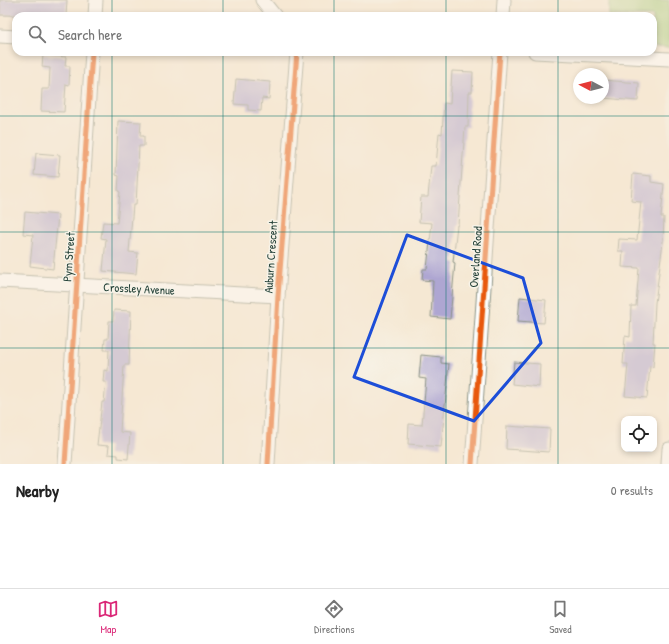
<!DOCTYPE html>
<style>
:root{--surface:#fff;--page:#f2f2f2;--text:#222;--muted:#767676;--line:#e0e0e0;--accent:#db2777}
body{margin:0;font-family:"Patrick Hand",sans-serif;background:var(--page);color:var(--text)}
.controls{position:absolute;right:12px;bottom:12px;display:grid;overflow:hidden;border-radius:8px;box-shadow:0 2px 6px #0003}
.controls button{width:36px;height:36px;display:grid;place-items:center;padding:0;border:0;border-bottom:1px solid var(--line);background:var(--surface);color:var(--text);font:20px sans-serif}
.compass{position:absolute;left:573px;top:68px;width:36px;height:36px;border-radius:50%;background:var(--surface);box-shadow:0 2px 6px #0003;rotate:277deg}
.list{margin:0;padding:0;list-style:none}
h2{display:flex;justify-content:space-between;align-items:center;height:52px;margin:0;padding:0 16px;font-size:17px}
h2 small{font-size:13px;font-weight:400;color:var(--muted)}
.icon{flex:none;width:22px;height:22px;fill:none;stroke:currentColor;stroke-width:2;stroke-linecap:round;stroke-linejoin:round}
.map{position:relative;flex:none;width:669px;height:464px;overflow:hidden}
.search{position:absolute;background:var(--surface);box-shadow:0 2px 6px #0003;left:12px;right:12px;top:12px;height:44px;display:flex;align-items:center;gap:10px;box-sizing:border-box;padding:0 14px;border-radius:12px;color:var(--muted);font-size:15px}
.sheet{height:124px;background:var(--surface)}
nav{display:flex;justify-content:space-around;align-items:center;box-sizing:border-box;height:56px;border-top:1px solid var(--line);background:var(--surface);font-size:11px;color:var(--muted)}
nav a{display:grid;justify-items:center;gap:2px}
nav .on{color:var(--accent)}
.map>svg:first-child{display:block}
</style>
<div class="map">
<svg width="669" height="464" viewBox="0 0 669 464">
<rect width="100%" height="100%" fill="#f7f3e8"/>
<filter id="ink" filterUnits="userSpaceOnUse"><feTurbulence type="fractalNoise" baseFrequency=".025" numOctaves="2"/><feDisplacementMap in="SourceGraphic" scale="8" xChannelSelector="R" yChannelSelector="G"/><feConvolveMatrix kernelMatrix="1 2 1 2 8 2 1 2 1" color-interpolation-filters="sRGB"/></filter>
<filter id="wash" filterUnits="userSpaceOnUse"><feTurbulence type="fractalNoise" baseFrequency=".012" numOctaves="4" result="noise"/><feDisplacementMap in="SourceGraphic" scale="16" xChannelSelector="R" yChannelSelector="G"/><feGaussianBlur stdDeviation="0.9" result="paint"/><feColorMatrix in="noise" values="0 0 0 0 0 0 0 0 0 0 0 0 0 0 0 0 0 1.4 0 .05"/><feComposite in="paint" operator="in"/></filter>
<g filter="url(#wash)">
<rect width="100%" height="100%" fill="#f5e8d3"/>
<path fill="#9ec976" stroke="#5e8355" d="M 609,0 L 669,0 L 669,48 L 653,47 L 653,16 L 609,16 Z"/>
<g id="blocks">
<g fill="#aea6d2">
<path d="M 0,0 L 67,0 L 66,16 L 0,15 Z"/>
<path d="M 43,55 L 66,57 L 65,66 L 70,66 L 69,85 L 66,84 L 64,112 L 41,111 L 42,89 L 49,89 L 50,68 L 42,67 Z"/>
<path d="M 452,71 L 473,72 L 472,92 L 469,92 L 468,127 L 465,127 L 458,225 L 457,225 L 453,262 L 455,263 L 450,319 L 431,317 L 433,281 L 422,280 L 423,269 L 427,269 L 432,223 L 419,222 L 421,197 L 428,197 L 431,166 L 436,166 L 439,133 L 442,134 L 444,103 L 450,104 Z"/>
<path d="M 236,79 L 270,82 L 269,99 L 262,98 L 261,111 L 248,110 L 248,105 L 234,104 Z"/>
<path d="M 603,80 L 639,83 L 638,101 L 603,98 Z"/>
<path d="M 118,121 L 141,122 L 140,136 L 144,136 L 144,146 L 139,146 L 136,205 L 133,205 L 129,252 L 138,253 L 136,274 L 103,271 L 106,239 L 101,238 L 103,222 L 117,223 L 120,192 L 118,191 L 119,176 L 116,175 Z"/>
<path d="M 36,153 L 60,155 L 58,177 L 34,175 Z"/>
<path d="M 633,174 L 651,176 L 651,182 L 664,184 L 661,217 L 664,217 L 663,242 L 655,303 L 653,343 L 655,343 L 653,367 L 650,366 L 647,398 L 625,396 L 628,364 L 623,364 L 625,336 L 630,337 L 631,306 L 636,306 L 639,268 L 622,267 L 623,251 L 618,251 L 619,239 L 637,240 L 641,202 L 631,201 Z"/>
<path d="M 25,212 L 58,215 L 53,269 L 30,266 L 33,235 L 23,234 Z"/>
<path d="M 520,297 L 546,300 L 544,323 L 518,321 Z"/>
<path d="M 114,310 L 131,311 L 129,365 L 124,365 L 120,432 L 130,433 L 128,459 L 118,458 L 118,455 L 108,454 L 109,446 L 97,445 L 102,402 L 104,402 L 106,382 L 103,382 L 104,370 L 108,371 L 109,350 L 104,350 L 105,339 L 108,339 L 109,321 L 113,321 Z"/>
<path d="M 421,355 L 441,357 L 441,363 L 449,364 L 441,447 L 408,444 L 409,424 L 422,425 L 426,379 L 419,378 Z"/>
<path d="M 514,362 L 540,364 L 539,387 L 512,384 Z"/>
<path d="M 507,426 L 550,429 L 549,452 L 506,449 Z"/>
</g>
</g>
</g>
<g filter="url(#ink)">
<use href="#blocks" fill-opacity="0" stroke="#8a9284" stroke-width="1"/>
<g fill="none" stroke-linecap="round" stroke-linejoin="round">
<defs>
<g id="minor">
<path d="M 262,0 L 275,16"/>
<path d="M 95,16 L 96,0"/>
<path d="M 503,16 L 504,0"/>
<path d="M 0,36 L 16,37"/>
<path d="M 535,52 L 669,59"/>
<path d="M 0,281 L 278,296"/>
<path d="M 65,464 L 92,52"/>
<path d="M 268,464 L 278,296 L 297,52"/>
<path d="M 472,464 L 500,52"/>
<path d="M 668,464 L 669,449"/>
</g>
</defs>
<use href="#minor" stroke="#8a9284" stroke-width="15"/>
<use href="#minor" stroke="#fff" stroke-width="13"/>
<defs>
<g id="cycleway">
<path d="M 65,464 L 92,52"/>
<path d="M 268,464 L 278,296 L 297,52"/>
<path d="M 472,464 L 500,52"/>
</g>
</defs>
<use href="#cycleway" stroke="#f7f3e8" stroke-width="8"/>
<use href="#cycleway" stroke="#e8590c" stroke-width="5"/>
</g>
</g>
<path d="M0 0H669V464H0ZM 407,235 L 523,278 L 541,343 L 474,421 L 354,377 Z" fill="#f5e8d3" fill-opacity=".55" fill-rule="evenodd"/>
<path fill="none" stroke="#1d4ed8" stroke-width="3" stroke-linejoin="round" d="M 407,235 L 523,278 L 541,343 L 474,421 L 354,377 Z"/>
<path fill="none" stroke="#0f766e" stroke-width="1" stroke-opacity="0.55" d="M 112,0 L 112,16M 223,0 L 223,16M 334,0 L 334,16M 446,0 L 446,16M 558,0 L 558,16M 112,52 L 112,464M 223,52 L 223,464M 334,52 L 334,464M 446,52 L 446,464M 558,52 L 558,464M 0,116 L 669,116M 0,232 L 669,232M 0,348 L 669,348"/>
<g text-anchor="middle" stroke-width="3" stroke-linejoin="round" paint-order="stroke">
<g font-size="12" fill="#1f3d34" stroke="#f7f3e8">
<text transform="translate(69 257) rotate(-86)" y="4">Pym Street</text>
<text transform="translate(271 257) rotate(-86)" y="4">Auburn Crescent</text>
<text transform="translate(476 257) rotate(-86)" y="4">Overland Road</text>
<text transform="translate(139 289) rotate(3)" y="4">Crossley Avenue</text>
</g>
</g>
</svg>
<div class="controls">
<button><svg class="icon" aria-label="locate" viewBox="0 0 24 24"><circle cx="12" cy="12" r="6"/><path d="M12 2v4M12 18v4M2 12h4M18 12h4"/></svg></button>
</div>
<svg class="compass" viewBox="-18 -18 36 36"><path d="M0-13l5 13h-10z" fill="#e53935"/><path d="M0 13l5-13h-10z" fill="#767676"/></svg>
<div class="search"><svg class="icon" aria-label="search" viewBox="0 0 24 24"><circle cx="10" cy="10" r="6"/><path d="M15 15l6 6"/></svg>Search here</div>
</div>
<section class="sheet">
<h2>Nearby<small>0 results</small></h2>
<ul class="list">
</ul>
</section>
<nav>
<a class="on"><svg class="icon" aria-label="map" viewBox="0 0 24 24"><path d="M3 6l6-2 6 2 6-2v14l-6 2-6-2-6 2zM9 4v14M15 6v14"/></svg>Map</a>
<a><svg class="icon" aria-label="directions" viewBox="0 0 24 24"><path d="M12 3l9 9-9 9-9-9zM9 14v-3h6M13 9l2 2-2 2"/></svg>Directions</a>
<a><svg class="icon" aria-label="saved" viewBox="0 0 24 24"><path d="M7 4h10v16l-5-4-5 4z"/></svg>Saved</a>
</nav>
